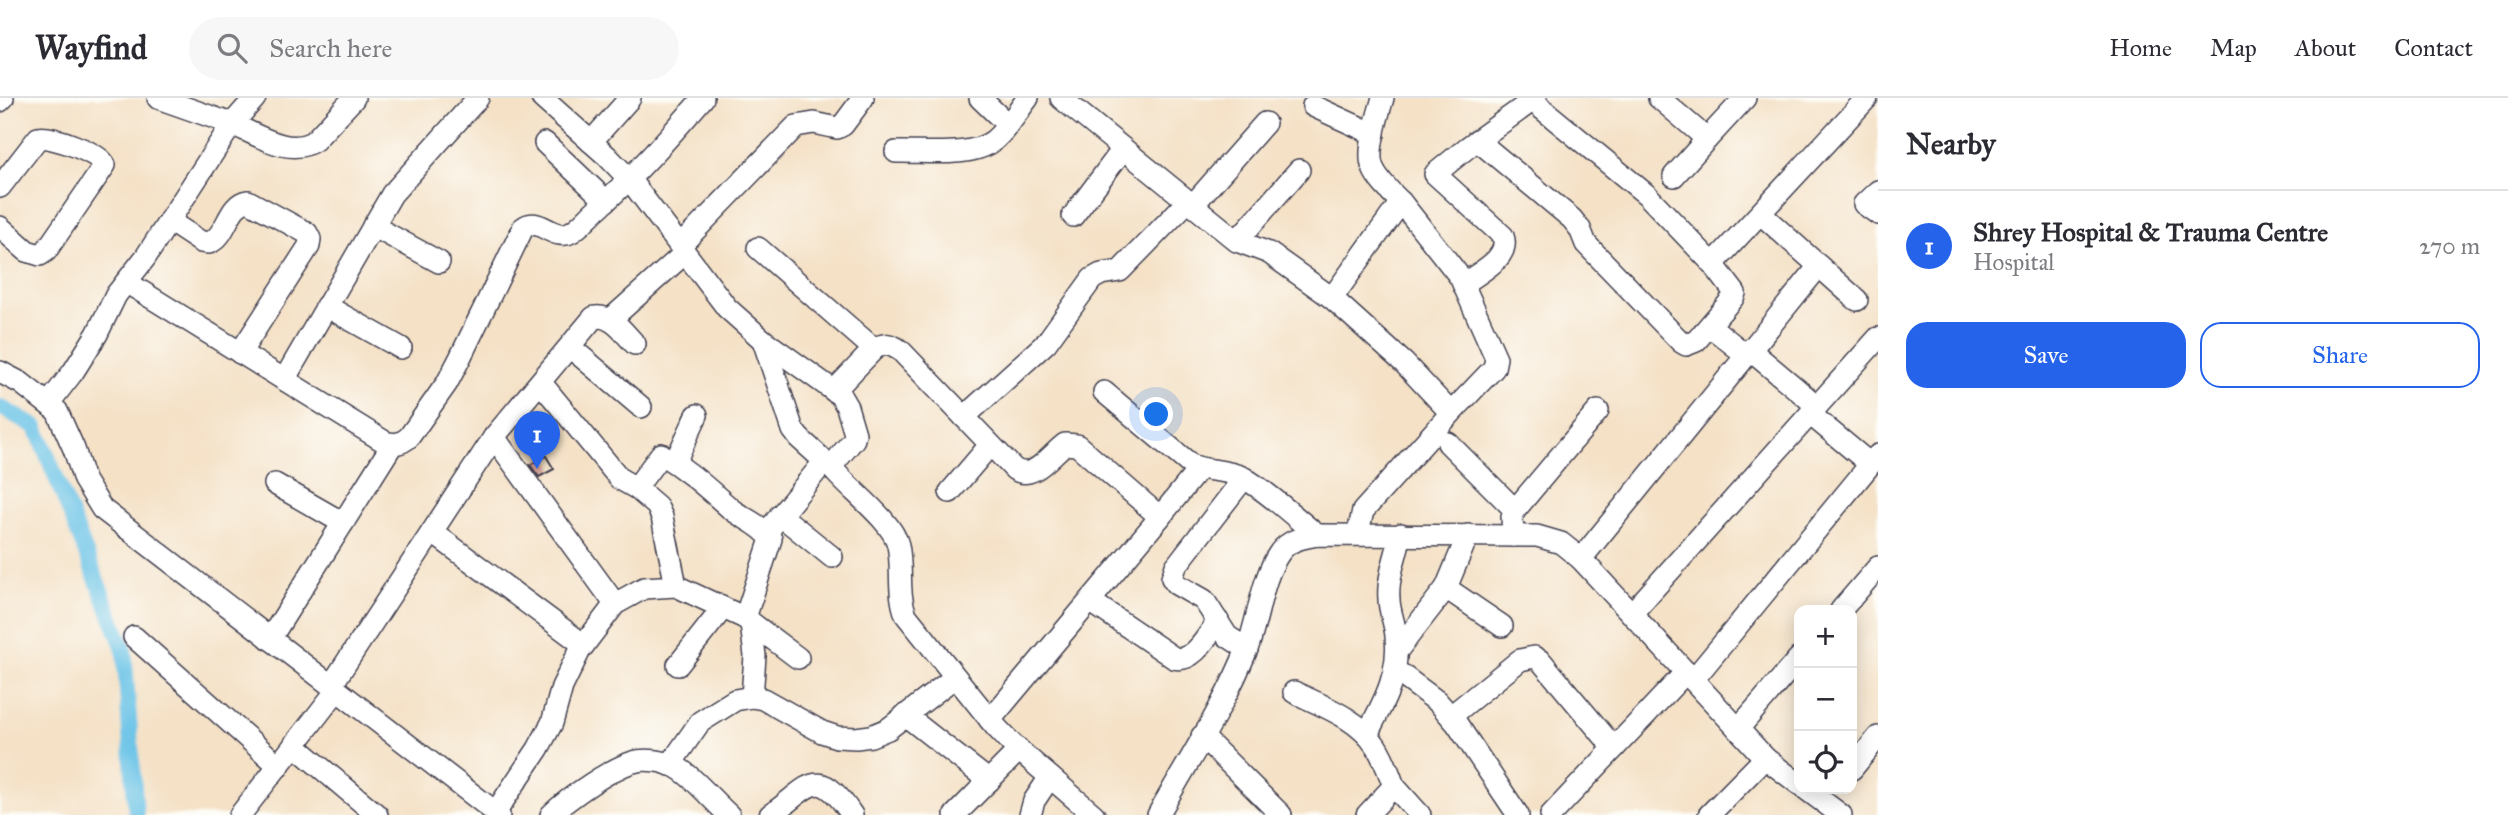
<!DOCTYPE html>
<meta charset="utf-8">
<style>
:root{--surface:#fff;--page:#f7f7f7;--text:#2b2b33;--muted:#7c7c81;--line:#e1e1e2;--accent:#2563eb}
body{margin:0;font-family:"IM FELL Great Primer",serif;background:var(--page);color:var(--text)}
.controls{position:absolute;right:21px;bottom:21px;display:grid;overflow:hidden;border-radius:14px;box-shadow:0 4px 18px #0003}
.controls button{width:63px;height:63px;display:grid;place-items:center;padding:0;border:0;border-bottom:2px solid var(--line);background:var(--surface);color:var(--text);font:35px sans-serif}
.you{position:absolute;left:1157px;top:317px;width:24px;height:24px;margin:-18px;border:5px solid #fff;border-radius:50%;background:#1a73e8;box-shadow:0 0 0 10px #1a73e833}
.badge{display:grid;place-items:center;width:46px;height:46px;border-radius:50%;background:var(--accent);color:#fff;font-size:23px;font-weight:700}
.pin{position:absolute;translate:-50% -58px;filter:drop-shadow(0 2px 4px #0008)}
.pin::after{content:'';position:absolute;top:37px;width:24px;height:21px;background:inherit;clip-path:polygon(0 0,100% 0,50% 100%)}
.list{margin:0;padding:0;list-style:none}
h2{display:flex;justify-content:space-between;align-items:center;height:91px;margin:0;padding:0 28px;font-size:30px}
h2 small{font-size:23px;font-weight:400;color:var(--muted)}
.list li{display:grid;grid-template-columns:46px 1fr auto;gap:21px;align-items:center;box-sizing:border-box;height:112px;padding:0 28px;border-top:2px solid var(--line)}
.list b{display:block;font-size:26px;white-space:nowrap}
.list p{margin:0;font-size:23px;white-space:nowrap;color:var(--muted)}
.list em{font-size:23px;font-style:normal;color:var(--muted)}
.actions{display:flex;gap:14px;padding:21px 28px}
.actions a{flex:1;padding:16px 0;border:2px solid var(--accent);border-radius:21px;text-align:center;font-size:24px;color:var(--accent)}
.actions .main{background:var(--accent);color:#fff}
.icon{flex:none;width:38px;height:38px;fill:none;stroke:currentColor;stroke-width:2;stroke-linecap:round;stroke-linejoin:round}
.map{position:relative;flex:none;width:1878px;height:717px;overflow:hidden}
header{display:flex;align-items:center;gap:42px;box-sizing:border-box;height:98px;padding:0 35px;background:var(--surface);border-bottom:2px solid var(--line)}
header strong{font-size:33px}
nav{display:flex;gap:38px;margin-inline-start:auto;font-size:24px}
.search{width:490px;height:63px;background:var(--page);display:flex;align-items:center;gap:18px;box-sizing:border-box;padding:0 24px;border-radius:38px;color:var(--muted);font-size:26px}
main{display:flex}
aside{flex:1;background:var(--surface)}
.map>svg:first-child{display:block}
</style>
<header>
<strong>Wayfind</strong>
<div class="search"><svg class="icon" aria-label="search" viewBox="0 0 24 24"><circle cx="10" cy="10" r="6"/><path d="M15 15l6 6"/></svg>Search here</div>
<nav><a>Home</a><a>Map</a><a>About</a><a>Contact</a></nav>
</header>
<main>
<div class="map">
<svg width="1878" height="717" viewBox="0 0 1878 717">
<rect width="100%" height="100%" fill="#fdfcf7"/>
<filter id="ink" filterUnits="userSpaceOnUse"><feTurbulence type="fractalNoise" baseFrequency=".0143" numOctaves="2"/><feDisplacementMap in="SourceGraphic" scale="14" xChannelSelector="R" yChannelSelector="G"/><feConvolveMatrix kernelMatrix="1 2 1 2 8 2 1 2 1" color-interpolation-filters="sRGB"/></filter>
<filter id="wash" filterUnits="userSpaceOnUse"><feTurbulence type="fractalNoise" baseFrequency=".00686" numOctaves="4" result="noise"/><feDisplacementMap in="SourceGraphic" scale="28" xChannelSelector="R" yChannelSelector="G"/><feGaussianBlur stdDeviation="1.57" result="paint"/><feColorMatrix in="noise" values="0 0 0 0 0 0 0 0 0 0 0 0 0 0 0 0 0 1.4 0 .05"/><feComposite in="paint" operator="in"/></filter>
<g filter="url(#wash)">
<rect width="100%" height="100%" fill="#f4e1c6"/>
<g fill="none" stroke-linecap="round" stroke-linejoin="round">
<path stroke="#69c3e7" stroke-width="16" d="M 0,309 L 36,329 L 124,551 L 136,717"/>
</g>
<g id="blocks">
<path fill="#dca39a" d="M 546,358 L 554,371 L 539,379 L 530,367 Z"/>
</g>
</g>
<g filter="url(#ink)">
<use href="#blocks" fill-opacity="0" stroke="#423f50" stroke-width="2"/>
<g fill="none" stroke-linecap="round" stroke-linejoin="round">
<defs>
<g id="minor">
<path d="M 255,0 L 232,26 C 256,36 291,60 315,42 L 354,0"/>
<path d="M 542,0 L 607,58 L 630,82 L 727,210 L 763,242 L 840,297 L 847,309 L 855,336 L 854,341 L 831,369 C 848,391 892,422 898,447 C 903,471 897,494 906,517 L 995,628 L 1012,646 L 1094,717"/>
<path d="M 980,0 L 1008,27"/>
<path d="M 1061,0 L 1237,143 L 1269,155 L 1332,200"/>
<path d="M 1529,0 L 1647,97 L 1713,166 L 1867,0"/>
<path d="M 1659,0 L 1707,41 L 1745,0"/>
<path d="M 0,3 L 3,0"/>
<path d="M 1313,8 L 1374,36"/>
<path d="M 1477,42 L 1572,121 L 1580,131 L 1586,146 L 1681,244 L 1686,247 L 1696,243 L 1733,200 L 1735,195 L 1713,166"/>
<path d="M 591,44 L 630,0"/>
<path d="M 545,45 L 606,103"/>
<path d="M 896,54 C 923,53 971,60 993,43 C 1007,32 1017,14 1028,0"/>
<path d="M 1674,78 L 1707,41"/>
<path d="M 0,89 L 38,40 C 51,37 100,55 105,67 L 46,153 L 40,157 L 27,153 L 0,129"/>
<path d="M 1878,93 L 1864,106 L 1878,116"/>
<path d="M 1401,104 L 1460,179 L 1496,260 L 1494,270 L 1451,315"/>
<path d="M 1193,107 L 1265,25"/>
<path d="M 1761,116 L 1857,202"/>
<path d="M 1073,118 L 1123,51"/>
<path d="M 169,123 L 201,144 L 209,145 C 228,138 227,106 248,103 L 307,135 L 310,141 L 309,148 L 240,255"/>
<path d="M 373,128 L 439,164"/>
<path d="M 1237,143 L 1299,72"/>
<path d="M 680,148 L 796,28 L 814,25 L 837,30 L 843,27 L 863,0"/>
<path d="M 758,150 L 874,251"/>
<path d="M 126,184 L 385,344 C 395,347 401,346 409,339 L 447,285 L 460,260 L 523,130 C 539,116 554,146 573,133 C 582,127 589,118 597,111 C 636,77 669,39 703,0"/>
<path d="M 1464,186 C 1479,174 1511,160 1503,138 L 1435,76 L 1468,49 L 1536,0"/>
<path d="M 326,208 L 401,250"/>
<path d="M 610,222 L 685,155"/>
<path d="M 1710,228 L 1746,257"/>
<path d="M 763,242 L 793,332 L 799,340 L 831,369"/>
<path d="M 570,249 L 641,309"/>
<path d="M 1750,252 L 1817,308"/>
<path d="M 0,274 L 21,285 L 57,313 L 74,351 L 84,382 L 102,411 L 499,717"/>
<path d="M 284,282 L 392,96 L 478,0"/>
<path d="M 541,285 L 620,381 L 636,390"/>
<path d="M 834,293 L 874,251 C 884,244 891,246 901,253 L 1014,371 C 1033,384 1050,357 1065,346 L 1077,347 L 1160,419 L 1199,371"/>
<path d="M 1104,294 L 1191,367 C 1208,374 1227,371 1244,380 C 1270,395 1293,418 1317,437"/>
<path d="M 49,305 L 73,274 L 97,236 L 116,197 L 145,160 L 232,26 L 158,0"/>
<path d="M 1810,316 L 1870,366"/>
<path d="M 964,319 L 1046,245 L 1092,181 L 1101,176 L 1120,173 L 1188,103"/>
<path d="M 494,339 L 594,219 C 612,216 624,235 635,246"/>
<path d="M 1448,345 L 1515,412"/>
<path d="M 675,364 L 697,317"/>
<path d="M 1244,380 L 1176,468 L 1172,480 L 1176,486 L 1204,502 L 1227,538 L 1247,551"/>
<path d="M 275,386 L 343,425"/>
<path d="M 950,394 L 990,347"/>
<path d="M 780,417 L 832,459"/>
<path d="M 432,434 L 584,547"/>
<path d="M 767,434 L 824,364"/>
<path d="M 1358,435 L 1363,413 L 1451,315 L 1404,265 L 1332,200 L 1401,104 C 1391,94 1379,84 1373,70 C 1366,54 1378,17 1383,0"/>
<path d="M 1513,438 L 1512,419 L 1515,412 L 1598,313"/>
<path d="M 1581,461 L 1819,168"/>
<path d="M 1446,490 L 1502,528"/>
<path d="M 1090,503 L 1174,560 C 1194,565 1207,538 1218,523"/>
<path d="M 1841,512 L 1878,469"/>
<path d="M 1632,515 L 1878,240"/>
<path d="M 745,520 L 798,560"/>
<path d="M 751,525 L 755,558 L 752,599"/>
<path d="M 134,539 L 279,668"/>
<path d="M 270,541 L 392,347"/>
<path d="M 1397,553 L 1446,490 L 1468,437"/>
<path d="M 678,567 L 723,510"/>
<path d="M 1395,572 L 1438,604 L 1457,626 L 1518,717"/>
<path d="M 1693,582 L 1878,357"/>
<path d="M 331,588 L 494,339 L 615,506"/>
<path d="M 1294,594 C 1322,608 1358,620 1376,648 C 1384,660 1389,675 1394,688"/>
<path d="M 905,617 L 989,683"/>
<path d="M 1451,618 L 1520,562 L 1534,559 L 1541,563 L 1614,650"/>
<path d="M 990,622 L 1160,419"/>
<path d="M 1738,631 L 1799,560"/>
<path d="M 1367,636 C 1384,604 1400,576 1396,538 C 1395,525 1389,513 1389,501 C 1387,480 1397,456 1401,436"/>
<path d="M 1202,638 L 1281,717"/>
<path d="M 294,647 L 377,717"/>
<path d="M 670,667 L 700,624 L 735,602 L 752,599 L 763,601 L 822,634 L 837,639 L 856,640 L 871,638 L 888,631 L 955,579"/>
<path d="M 1852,671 L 1878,639"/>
<path d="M 1806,691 L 1841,717"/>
<path d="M 495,715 L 538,651 L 552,625 L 562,589 L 580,552 L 615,506 L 644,490 L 676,488 L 662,419 L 657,408 L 636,390 L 661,356 C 689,373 707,390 731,411 C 744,421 762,427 771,441 L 745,520 L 676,488"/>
<path d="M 240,717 L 337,592"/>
<path d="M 551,717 C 568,700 610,671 633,664 C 645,660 665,663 676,669 C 692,677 714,704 729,717"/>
<path d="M 770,717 C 809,691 816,663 852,717"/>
<path d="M 955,717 L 1019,652"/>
<path d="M 1030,717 L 1034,703 L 1050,679"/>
<path d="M 1158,717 C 1188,663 1224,609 1247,551 C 1259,520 1261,481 1280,454 C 1290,441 1302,440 1317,437 L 1537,438 L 1561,445 L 1581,461 L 1765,660 L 1799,686"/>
<path d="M 1367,717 L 1394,688 L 1420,717"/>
<path d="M 1551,717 L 1686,574"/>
<path d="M 1709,717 L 1765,660"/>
</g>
</defs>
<use href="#minor" stroke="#423f50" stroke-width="24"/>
<use href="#minor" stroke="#fff" stroke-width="21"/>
</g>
</g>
</svg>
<div class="controls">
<button>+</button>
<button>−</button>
<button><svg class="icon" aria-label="locate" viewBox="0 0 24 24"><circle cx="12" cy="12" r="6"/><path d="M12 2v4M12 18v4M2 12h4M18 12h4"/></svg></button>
</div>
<div class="you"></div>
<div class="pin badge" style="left:537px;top:371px">1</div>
</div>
<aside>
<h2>Nearby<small></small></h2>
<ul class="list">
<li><span class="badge">1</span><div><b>Shrey Hospital &amp; Trauma Centre</b><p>Hospital</p></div><em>270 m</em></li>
</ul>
<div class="actions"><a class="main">Save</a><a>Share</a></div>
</aside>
</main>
